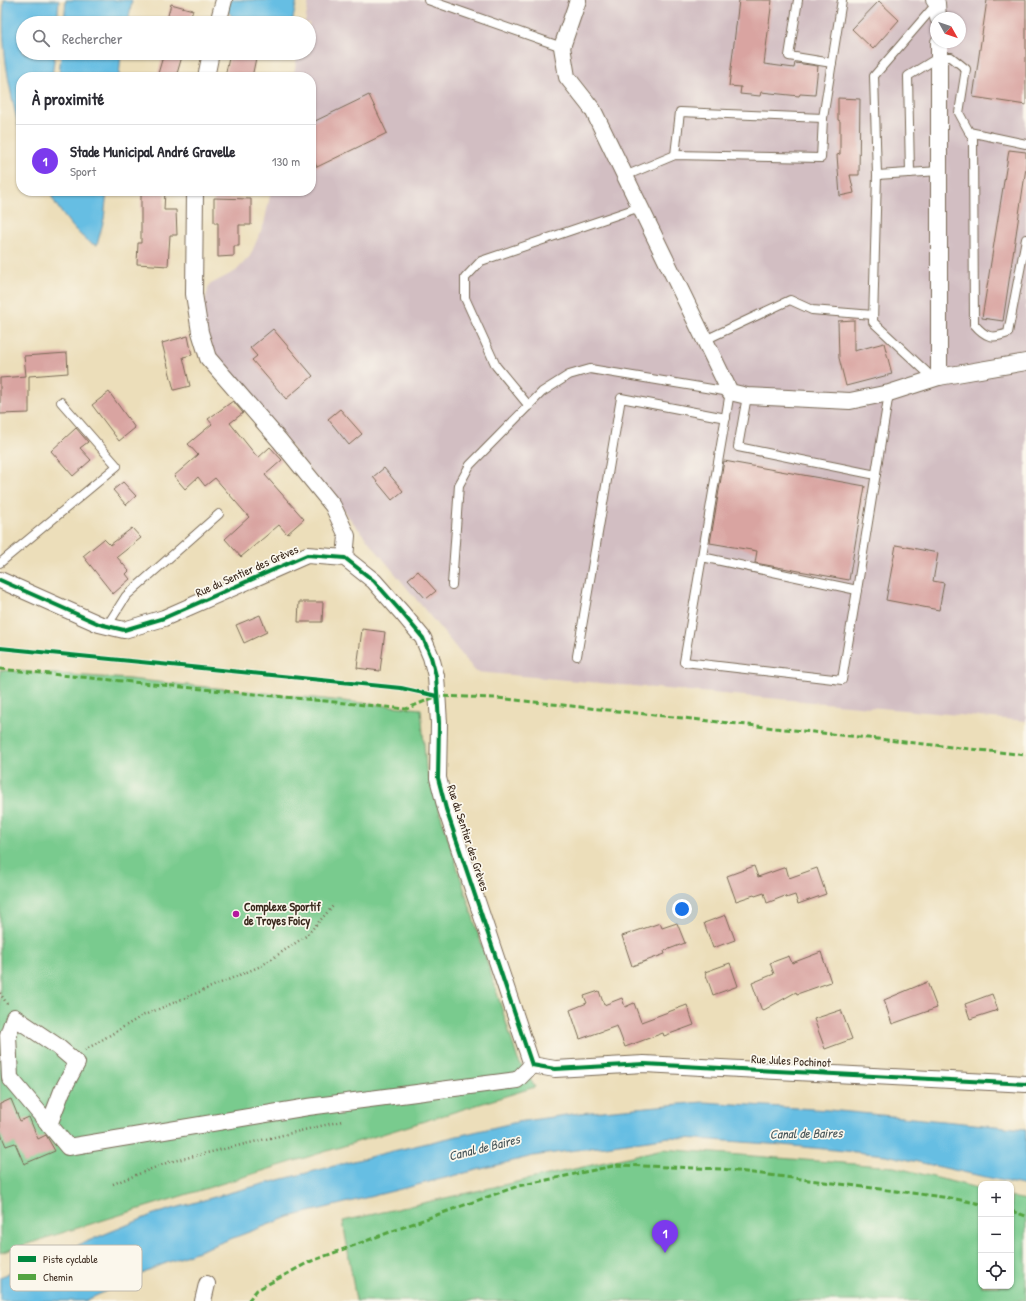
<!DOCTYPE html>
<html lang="fr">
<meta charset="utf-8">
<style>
:root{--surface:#fff;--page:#f7f7f7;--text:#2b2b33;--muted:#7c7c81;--line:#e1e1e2;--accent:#7c3aed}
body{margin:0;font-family:"Patrick Hand",sans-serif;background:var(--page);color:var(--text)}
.controls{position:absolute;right:12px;bottom:12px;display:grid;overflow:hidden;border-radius:8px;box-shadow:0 1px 3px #0004}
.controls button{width:36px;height:36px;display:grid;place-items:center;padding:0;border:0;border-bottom:1px solid var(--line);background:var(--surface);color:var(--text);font:20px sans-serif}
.compass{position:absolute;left:930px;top:12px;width:36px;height:36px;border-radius:50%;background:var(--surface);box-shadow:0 1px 3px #0004;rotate:130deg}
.you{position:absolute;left:682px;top:909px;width:14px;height:14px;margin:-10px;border:3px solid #fff;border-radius:50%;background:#1a73e8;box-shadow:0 0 0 6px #1a73e833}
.badge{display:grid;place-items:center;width:26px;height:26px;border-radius:50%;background:var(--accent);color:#fff;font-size:13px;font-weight:700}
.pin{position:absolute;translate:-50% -33px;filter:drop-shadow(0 1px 2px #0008)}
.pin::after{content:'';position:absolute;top:21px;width:14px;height:12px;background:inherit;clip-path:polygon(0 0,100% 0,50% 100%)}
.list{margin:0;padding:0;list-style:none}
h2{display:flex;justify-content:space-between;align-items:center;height:52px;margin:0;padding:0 16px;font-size:17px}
h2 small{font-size:13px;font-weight:400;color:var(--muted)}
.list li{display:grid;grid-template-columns:26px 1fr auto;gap:12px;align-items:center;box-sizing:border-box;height:72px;padding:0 16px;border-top:1px solid var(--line)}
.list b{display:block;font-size:15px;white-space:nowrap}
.list p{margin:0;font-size:13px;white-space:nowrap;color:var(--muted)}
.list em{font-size:13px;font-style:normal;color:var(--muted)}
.icon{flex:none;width:22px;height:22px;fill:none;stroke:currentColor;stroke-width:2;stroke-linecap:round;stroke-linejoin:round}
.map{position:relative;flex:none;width:1026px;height:1301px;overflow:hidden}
.search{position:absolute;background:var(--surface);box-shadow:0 1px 3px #0004;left:16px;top:16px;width:300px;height:44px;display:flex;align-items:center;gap:10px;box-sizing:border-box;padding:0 14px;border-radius:22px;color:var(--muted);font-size:15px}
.panel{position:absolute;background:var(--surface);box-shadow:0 1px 3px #0004;left:16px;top:72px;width:300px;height:124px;border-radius:16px}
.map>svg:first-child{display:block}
</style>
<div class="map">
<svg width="1026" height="1301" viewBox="0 0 1026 1301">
<rect width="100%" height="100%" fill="#fbf7ec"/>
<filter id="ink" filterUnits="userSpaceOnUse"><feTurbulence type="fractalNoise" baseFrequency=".025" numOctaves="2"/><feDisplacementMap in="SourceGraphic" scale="8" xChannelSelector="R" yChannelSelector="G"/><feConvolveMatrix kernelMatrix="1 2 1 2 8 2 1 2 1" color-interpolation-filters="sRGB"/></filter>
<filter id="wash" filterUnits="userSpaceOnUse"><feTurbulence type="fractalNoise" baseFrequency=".012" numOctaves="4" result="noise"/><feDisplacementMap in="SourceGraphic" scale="16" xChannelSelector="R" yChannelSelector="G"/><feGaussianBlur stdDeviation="0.9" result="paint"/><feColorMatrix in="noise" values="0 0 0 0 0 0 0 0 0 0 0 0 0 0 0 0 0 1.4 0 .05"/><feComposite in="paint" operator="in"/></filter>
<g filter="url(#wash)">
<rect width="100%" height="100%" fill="#ecdeba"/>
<path fill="#d2bec2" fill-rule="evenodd" d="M 309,0 L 1026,0 L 1026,721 L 476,672 L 213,352 L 201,317 L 209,285 L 236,271 L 250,256 L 264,224 L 271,191 L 311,191 L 311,77 L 293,77 L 298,53 L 309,53 L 309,23 L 305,23 ZM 936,18 L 960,18 L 960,42 L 936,42 Z"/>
<g fill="#79cb8e" stroke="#5a7a56">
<path d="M 0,670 L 129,679 L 421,709 L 426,768 L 518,1060 L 535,1087 L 55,1235 L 0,1253 Z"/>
<path d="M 663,1149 L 894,1167 L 981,1189 L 981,1286 L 1011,1286 L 1011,1197 L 1026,1200 L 1026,1301 L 356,1301 L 343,1221 Z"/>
</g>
<g fill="#66bee3" stroke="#507480">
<path d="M 4,0 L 59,0 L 57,23 L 23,23 L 23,53 L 55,53 L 52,77 L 21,77 L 21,137 C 10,92 0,46 4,0 Z"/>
<path d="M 66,0 L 132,0 L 128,23 L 64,23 Z"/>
<path d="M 230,0 L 297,0 L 292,23 L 237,23 L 227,10 Z"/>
<path d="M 61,53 L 121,53 L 119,77 L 59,77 Z"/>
<path d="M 50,191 L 107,191 L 104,219 L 97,245 C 84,245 52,204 50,191 Z"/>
<path d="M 703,1102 L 829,1110 L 1026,1129 L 1026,1186 L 886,1155 L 783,1145 L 670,1137 L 533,1156 L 289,1217 L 161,1265 L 85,1301 L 0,1301 L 0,1277 L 154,1214 L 236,1191 L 389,1152 L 517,1122 L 580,1113 Z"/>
</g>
<g id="blocks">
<g fill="#d9a4a1">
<path d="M 739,0 L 772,0 L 764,64 L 794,68 L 795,63 L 818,66 L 815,95 L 800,94 L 799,96 L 761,92 L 760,96 L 740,94 L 741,87 L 729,86 Z"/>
<path d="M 987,0 L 1026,0 L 1026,105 L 973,97 Z"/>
<path d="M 879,1 L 899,20 L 873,49 L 852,29 Z"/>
<path d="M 171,4 L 193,10 L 189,23 L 166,23 Z"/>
<path d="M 164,53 L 183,53 L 176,77 L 157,77 Z"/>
<path d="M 230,53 L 256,58 L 252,77 L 225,77 Z"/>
<path d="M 369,95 L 387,133 L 317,167 L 311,155 L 311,123 Z"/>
<path d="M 838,98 L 860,99 L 859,175 L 850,175 L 854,193 L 840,196 L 837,155 L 840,154 L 840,121 L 838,120 Z"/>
<path d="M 1009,150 L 1026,152 L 1026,168 L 1003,321 L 982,318 Z"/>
<path d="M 141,191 L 165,191 L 164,210 L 176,210 L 177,235 L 170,235 L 168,266 L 137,264 L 138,243 L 141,243 Z"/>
<path d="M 214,198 L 251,199 L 251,225 L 239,225 L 239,246 L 234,246 L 234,256 L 218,257 L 218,223 L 214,223 Z"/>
<path d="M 854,320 L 854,351 L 884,343 L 892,374 L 846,386 L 839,358 L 838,321 Z"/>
<path d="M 273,329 L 313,376 L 286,399 L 252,360 L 257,356 L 250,348 Z"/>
<path d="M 188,336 L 192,355 L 183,357 L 190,386 L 174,390 L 162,343 Z"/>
<path d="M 67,353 L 68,373 L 29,376 L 29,413 L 0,414 L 0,378 L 26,376 L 24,356 Z"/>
<path d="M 109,392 L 135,428 L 119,441 L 92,405 Z"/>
<path d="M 233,401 L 243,413 L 230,423 L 258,458 L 270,447 L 282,460 L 265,475 L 304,519 L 287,534 L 279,525 L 241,557 L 225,539 L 249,517 L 215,478 L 205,486 L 198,477 L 185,489 L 174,476 L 198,455 L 188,444 L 212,424 L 208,419 Z"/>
<path d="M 340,409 L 362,434 L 349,445 L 328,419 Z"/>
<path d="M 76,428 L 88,442 L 80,448 L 91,460 L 73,476 L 51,451 Z"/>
<path d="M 724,461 L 865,486 L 849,580 L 755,563 L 757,551 L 710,543 Z"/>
<path d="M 384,468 L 403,491 L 392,500 L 373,477 Z"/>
<path d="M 123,482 L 136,496 L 126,505 L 113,490 Z"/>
<path d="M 132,528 L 141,538 L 117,557 L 129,571 L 126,574 L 130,579 L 113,594 L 83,556 L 104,539 L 110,545 Z"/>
<path d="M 896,545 L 938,553 L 933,581 L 944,583 L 939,610 L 886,600 Z"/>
<path d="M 418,571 L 436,591 L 426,599 L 408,579 Z"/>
<path d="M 299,602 L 323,602 L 322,622 L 298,622 Z"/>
<path d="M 260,615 L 267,632 L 244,643 L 236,625 Z"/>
<path d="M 362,629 L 385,632 L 380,671 L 357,668 Z"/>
<path d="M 754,866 L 758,877 L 786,867 L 789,878 L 817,868 L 826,894 L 798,904 L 795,895 L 786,898 L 785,896 L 767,903 L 764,893 L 755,896 L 754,895 L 736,901 L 727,876 Z"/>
<path d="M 726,915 L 735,940 L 713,948 L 704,923 Z"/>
<path d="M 660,923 L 662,928 L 677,923 L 685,943 L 664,951 L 665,954 L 632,966 L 622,936 Z"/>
<path d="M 821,952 L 831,982 L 797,994 L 796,992 L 762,1011 L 752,983 L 774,974 L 770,963 L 789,956 L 792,963 Z"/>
<path d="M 730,963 L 738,986 L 713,995 L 705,972 Z"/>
<path d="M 927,982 L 937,1008 L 892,1024 L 884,1000 Z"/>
<path d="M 599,991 L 604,1005 L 622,998 L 625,1007 L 634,1003 L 641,1022 L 687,1005 L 694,1025 L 664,1036 L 663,1033 L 625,1047 L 617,1026 L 580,1039 L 570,1010 L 587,1003 L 584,996 Z"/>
<path d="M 992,994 L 998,1010 L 970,1019 L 965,1004 Z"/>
<path d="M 841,1010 L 852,1039 L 825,1049 L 814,1019 Z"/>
<path d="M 11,1099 L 20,1121 L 29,1117 L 38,1139 L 46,1135 L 55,1151 L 24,1164 L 15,1143 L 6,1146 L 0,1132 L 0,1104 Z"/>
</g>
</g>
</g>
<g filter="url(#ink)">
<use href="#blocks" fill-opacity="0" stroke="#796955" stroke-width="1"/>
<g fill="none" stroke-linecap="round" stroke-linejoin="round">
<defs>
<g id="lane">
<path d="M 428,0 L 562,47"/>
<path d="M 798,0 L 789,56 L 832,63"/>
<path d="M 969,132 L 1026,144"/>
<path d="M 675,155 L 680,112 L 823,118"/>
<path d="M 910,173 L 908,76 L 939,57 L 951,57 L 966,69 L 959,113 L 973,139 L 974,324 C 986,338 992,339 1008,333 L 1026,239"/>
<path d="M 877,175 L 940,171"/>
<path d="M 625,176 L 675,155 L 821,158 L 823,118 L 842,0"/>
<path d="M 705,340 L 790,300 L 812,310 L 873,315"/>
<path d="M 933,378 L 873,322 L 877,175 L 874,76 L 937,3"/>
<path d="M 747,396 L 738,447 L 876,475"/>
<path d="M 529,406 L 496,366 L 465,298 L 465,278 L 481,261 L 640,207"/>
<path d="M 0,563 L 117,466 L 61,402"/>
<path d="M 452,585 L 459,485 L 470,465 L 542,392 L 569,375 L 590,369 L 730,392 C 715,482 700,572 684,662 L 842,680 L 857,590 L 702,557"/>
<path d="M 857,590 L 889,393"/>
<path d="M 107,626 L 126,596 L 219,514"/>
<path d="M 577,656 L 621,398 L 726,418"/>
</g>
<g id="street">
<path d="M 578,0 L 562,47 L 567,77 L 593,110 L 730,392 L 747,396 L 850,401 L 889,393 L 939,377 L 1026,362"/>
<path d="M 934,0 L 937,3 L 938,18"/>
<path d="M 218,23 L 224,0"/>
<path d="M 206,77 L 211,53"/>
<path d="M 195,191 L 194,294 L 200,332 L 208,358 L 280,441 L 333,506 L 347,536 L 345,558"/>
<path d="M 939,377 L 939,42"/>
<path d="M 0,580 L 99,624 L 124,630 L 164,618 L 307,555 L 345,558 L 374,581 L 403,614 L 423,638 L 431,657 L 436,676 L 439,723 L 438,778 L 446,809 L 532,1065 L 555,1069 L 644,1064 L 1026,1084"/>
<path d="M 49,1125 L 62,1091 L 77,1063 L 57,1046 L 14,1017 L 8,1035 L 10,1078 L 68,1147 L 308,1107 L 517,1080 L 532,1065"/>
<path d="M 203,1301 L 207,1284"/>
</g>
</defs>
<use href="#lane" stroke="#796955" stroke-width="10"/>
<use href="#street" stroke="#796955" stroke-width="18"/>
<g stroke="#796955" stroke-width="2.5" stroke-dasharray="1 3" stroke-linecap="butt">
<path d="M 0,993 L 7,1004"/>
<path d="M 85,1050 L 142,1016 L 261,966 L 306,936 L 333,906"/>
<path d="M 113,1184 L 169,1162 L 342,1121"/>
</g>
<use href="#lane" stroke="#fff" stroke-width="8"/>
<use href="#street" stroke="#fff" stroke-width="16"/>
<g stroke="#54a441" stroke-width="3" stroke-dasharray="6 3" stroke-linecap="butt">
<path d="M 0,669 L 406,709 L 435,697"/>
<path d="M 435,696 L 497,698 L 1026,755"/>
<path d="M 1011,1211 L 1026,1216"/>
<path d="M 248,1301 L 257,1290 L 309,1262 L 417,1222 L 518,1186 L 618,1165 L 722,1169 L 951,1198 L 981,1204"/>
</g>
<defs>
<g id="cycleway">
<path d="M 0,580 L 99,624 L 124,630 L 164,618 L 307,555 L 345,558 L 374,581 L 403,614 L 423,638 L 431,657 L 436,676 L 439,723 L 438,778 L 446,809 L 532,1065 L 555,1069 L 644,1064 L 1026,1084"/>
<path d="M 0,648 L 401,688 L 437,696"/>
</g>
</defs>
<use href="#cycleway" stroke="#fbf7ec" stroke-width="6"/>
<use href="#cycleway" stroke="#00873e" stroke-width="4"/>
</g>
</g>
<circle fill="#b5179e" stroke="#fbf7ec" stroke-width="1.5" cx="236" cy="914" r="4"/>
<g text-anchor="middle" stroke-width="3.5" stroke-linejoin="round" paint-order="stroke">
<g font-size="12" fill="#3b2a1e" stroke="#fbf7ec">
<text transform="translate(247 571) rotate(-24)" y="4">Rue du Sentier des Grèves</text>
<text transform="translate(468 838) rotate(72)" y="4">Rue du Sentier des Grèves</text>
<text transform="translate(791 1061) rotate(3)" y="4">Rue Jules Pochinot</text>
</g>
<g font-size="12" font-weight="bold" fill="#3b2a1e" stroke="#fbf7ec" text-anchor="start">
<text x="244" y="911">Complexe Sportif<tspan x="244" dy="14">de Troyes Foicy</tspan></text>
</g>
<g font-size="13" font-style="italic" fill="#485659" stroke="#fbf7ec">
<text transform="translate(806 1133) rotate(-1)" y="5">Canal de Baires</text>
<text transform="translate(484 1147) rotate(-14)" y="5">Canal de Baires</text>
</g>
</g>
<rect x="10" y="1245" width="132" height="46" rx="6" fill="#fbf7ec" stroke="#c1baae" stroke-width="1"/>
<rect x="18" y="1256" width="18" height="6" fill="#00873e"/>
<rect x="18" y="1274" width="18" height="6" fill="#54a441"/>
<g font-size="11" fill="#3b2a1e">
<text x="43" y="1263">Piste cyclable</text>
<text x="43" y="1281">Chemin</text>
</g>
</svg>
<div class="controls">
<button>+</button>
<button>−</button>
<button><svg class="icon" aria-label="locate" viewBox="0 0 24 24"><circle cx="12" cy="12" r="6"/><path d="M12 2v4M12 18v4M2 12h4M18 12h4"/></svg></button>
</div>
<svg class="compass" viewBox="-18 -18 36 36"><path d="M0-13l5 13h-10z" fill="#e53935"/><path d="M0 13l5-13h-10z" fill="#7c7c81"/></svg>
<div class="you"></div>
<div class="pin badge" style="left:665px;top:1253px">1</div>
<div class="search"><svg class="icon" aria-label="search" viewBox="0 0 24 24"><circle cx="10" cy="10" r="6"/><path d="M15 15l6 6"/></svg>Rechercher</div>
<section class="panel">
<h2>À proximité<small></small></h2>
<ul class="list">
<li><span class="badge">1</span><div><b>Stade Municipal André Gravelle</b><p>Sport</p></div><em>130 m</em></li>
</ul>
</section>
</div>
